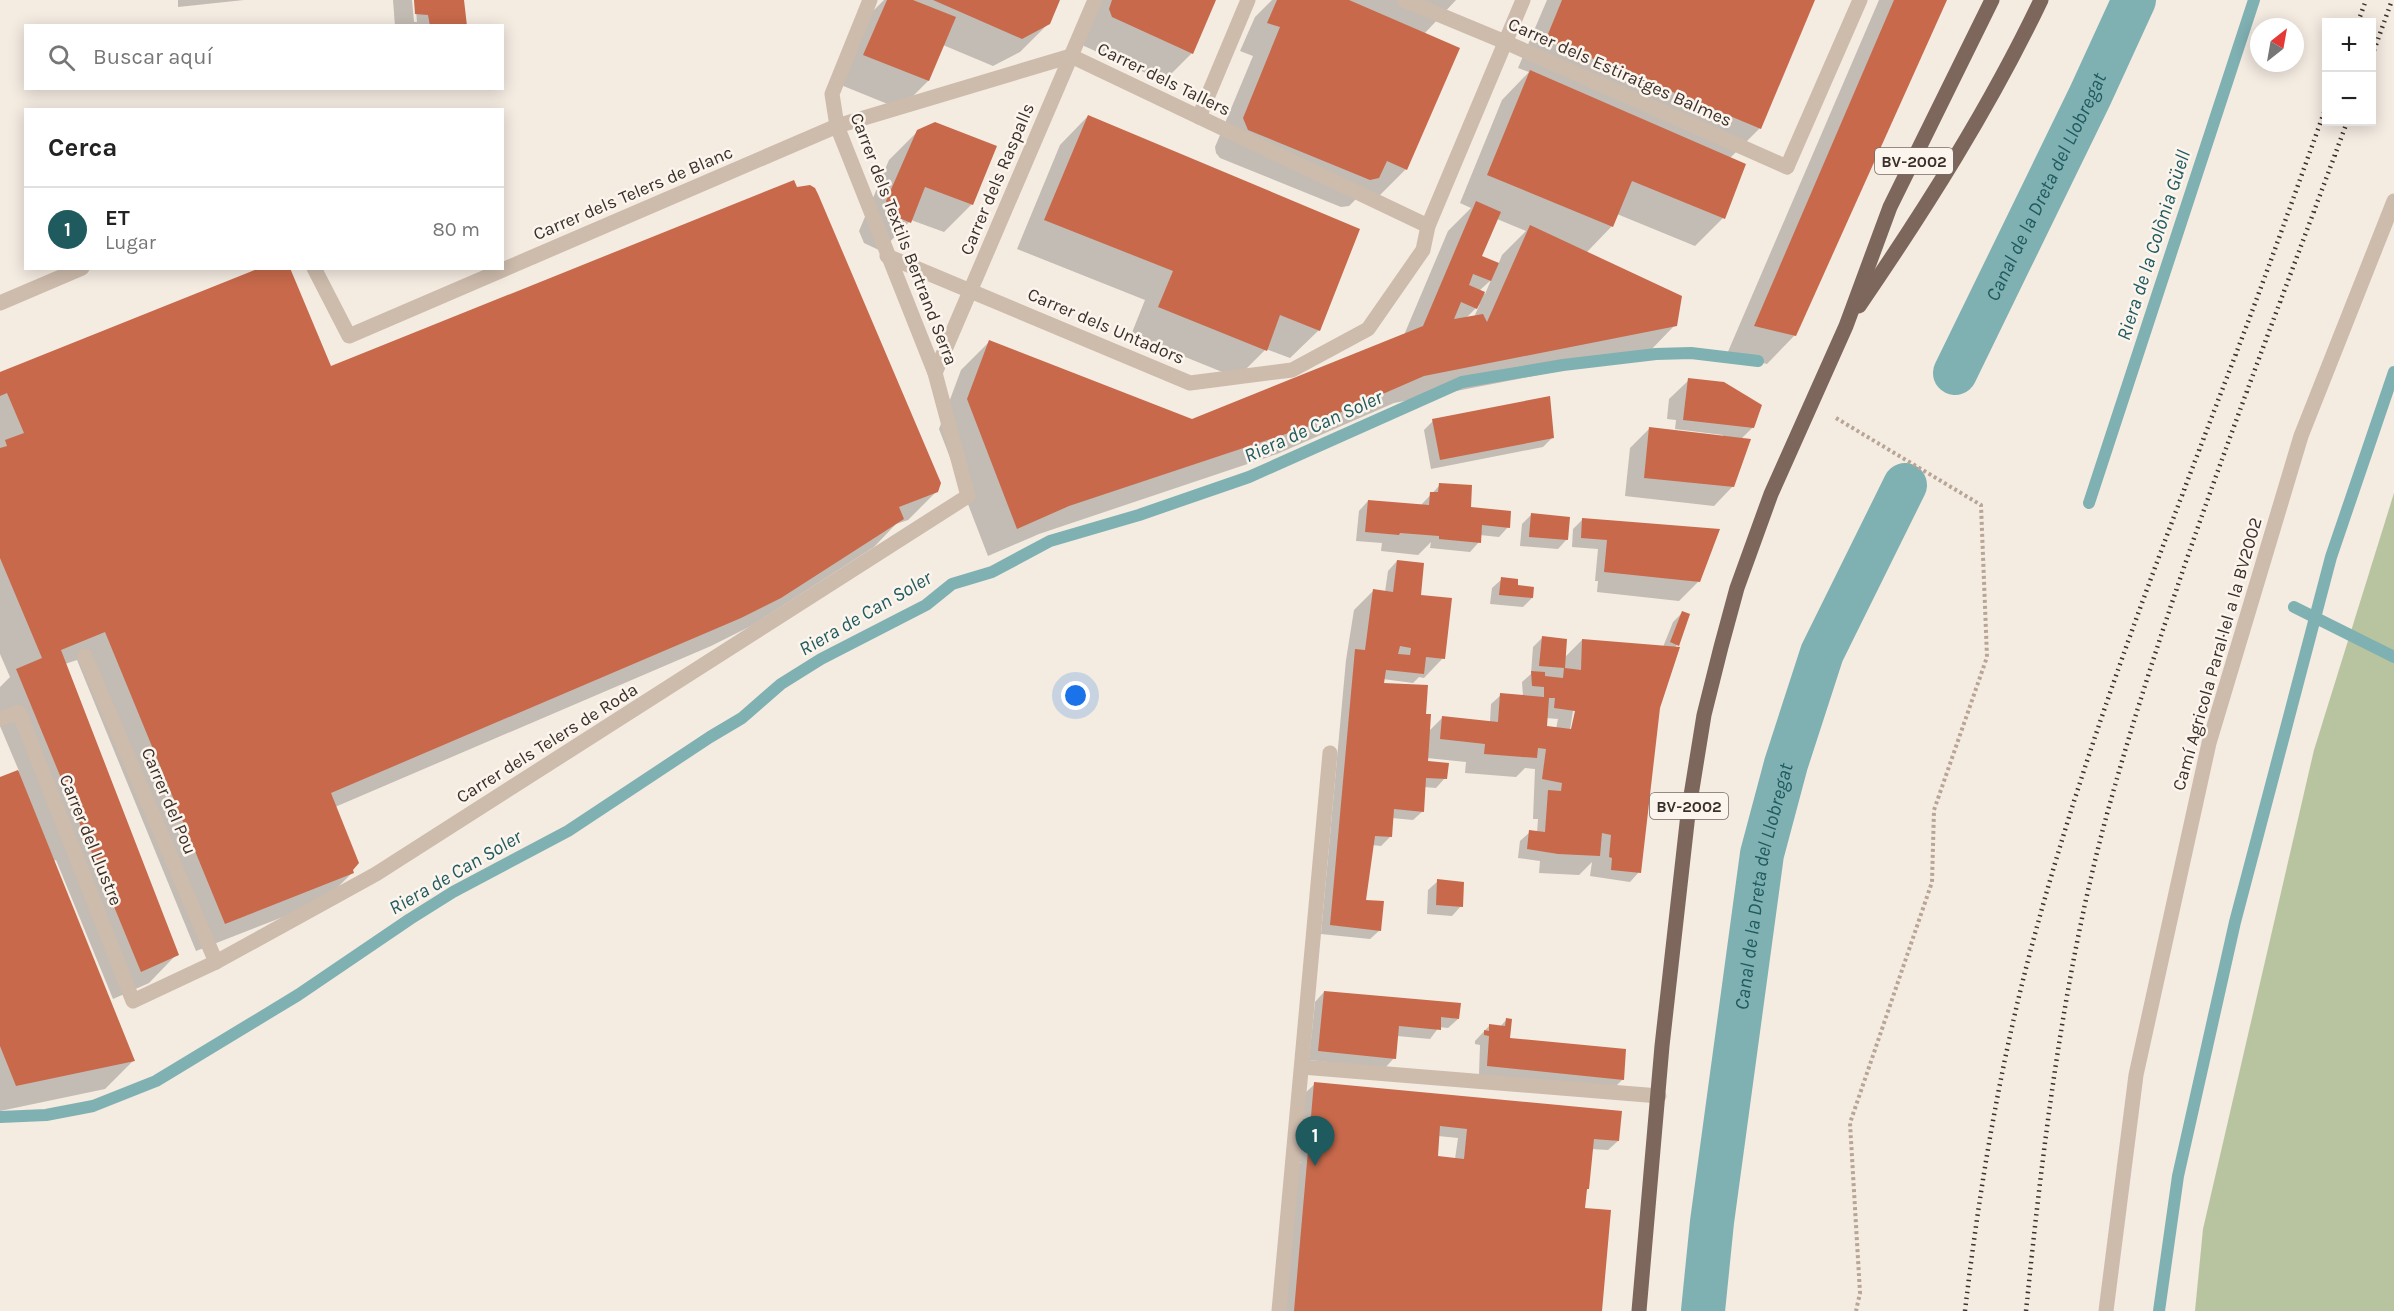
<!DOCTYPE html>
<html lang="es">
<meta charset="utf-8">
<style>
:root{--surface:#fff;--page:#f2f2f2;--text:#222;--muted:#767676;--line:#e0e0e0;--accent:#1f5a5e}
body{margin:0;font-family:Karla,sans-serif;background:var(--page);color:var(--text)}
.controls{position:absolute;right:18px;top:18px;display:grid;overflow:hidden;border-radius:0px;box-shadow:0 3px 15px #0003}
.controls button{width:54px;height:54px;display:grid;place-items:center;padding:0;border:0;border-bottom:2px solid var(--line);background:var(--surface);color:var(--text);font:30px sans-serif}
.compass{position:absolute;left:2250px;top:18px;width:54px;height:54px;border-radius:50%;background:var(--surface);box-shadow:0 3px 15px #0003;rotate:31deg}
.you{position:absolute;left:1076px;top:696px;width:21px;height:21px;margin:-15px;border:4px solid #fff;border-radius:50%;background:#1a73e8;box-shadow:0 0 0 9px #1a73e833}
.badge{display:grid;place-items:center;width:39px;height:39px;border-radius:50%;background:var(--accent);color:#fff;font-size:20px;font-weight:700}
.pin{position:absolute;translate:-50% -50px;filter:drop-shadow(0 2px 3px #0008)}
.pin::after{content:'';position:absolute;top:32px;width:21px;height:18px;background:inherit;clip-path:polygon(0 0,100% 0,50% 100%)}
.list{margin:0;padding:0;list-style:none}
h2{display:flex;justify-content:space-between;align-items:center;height:78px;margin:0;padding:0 24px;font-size:26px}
h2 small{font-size:20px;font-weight:400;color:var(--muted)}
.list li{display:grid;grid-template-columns:39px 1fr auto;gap:18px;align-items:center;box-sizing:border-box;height:84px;padding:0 24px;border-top:2px solid var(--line)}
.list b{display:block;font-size:22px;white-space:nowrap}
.list p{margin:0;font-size:20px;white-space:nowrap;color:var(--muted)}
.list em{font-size:20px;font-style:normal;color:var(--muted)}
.icon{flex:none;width:33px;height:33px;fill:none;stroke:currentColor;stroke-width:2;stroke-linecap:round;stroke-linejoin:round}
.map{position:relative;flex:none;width:2394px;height:1311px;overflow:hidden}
.search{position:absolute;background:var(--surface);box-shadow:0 3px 15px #0003;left:24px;top:24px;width:480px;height:66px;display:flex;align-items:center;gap:15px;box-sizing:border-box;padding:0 21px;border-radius:0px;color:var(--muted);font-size:22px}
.panel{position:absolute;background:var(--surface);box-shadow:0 3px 15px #0003;left:24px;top:108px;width:480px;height:162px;border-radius:0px}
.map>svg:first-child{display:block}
</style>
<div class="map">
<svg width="2394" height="1311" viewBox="0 0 2394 1311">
<rect width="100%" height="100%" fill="#f4ebe1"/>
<path fill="#b8c4a0" d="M 2394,493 L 2394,1311 L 2195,1311 L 2203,1229 L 2314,750 Z"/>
<g fill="#0003" fill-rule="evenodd">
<path d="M 178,0 L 244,0 L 178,7 Z"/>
<path d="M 393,0 L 412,0 L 414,22 L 417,22 L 415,0 L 463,0 L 466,26 L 395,26 Z"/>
<path d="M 884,0 L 1058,0 L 1049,23 L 1020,52 L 993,66 L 943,45 L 928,81 L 900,109 L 836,83 L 863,21 Z"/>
<path d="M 1097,0 L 1214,0 L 1192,53 L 1164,81 L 1084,46 L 1081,38 Z"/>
<path d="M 1272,0 L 1456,0 L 1424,34 L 1406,169 L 1378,197 L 1364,191 L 1349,206 L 1341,207 L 1220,158 L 1216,153 L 1215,147 L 1253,56 L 1240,51 L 1255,17 Z"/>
<path d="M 1547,0 L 1813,0 L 1760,128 L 1730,158 L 1723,218 L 1695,246 L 1617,214 L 1612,226 L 1586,253 L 1675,325 L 1647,354 L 1394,403 L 1277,454 L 1039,534 L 988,556 L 939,429 L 961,370 L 989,342 L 1192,421 L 1404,335 L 1448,231 L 1471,208 L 1460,203 L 1502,100 L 1529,72 L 1518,68 ZM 1497,219 L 1526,231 L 1502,255 L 1498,265 L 1480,257 ZM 1491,280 L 1485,294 L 1479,291 ZM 1480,304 L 1474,317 L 1465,319 Z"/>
<path d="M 1879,0 L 1945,0 L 1795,335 L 1767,364 L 1727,354 Z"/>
<path d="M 1088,116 L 1319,330 L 1290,358 L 1266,349 L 1237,378 L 1131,335 L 1145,300 L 1017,249 L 1060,145 Z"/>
<path d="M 918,131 L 972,204 L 944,232 L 911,220 L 881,251 L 864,243 L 859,231 L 889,160 Z"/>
<path d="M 331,368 L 937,491 L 908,520 L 896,524 L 874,547 L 751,626 L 711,646 L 335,807 L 352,873 L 324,901 L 196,951 L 77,660 L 65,664 L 177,954 L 149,983 L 113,999 L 56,860 L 53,861 L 133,1061 L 105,1089 L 0,1111 L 0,779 L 19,771 L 0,726 L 0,687 L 10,677 L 0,654 L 0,374 Z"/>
<path d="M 1689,380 L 1753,427 L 1740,440 L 1733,486 L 1714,506 L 1625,496 L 1630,448 L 1649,429 L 1723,438 L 1723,435 L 1675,429 L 1676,420 L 1667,419 L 1669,399 Z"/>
<path d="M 1433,421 L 1553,437 L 1543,447 L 1431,469 L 1424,430 Z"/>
<path d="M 1440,485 L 1469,509 L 1508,527 L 1499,537 L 1480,535 L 1479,542 L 1470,552 L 1430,548 L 1431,542 L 1418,555 L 1381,551 L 1382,543 L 1356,541 L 1359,511 L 1368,501 L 1421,505 Z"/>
<path d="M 1531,515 L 1567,539 L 1558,549 L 1520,546 L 1522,524 Z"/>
<path d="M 1582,520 L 1698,582 L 1679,601 L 1597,592 L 1598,581 L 1595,581 L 1598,549 L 1572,547 L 1573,529 Z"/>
<path d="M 1397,561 L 1419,596 L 1443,658 L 1424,678 L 1419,677 L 1413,683 L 1383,679 L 1382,684 L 1425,716 L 1428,732 L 1443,717 L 1490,722 L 1491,704 L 1501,695 L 1523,696 L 1522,682 L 1531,674 L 1533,647 L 1543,637 L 1564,658 L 1582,640 L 1663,647 L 1673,622 L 1682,613 L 1677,645 L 1674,648 L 1658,708 L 1639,872 L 1630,882 L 1590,876 L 1592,862 L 1579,875 L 1539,873 L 1540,861 L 1518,858 L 1520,841 L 1530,832 L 1537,833 L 1538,819 L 1533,819 L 1535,769 L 1525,768 L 1516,777 L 1465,773 L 1466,762 L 1427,758 L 1427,762 L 1445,778 L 1436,788 L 1424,787 L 1423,811 L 1413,820 L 1392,818 L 1390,837 L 1381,846 L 1372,845 L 1365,901 L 1380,930 L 1370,939 L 1321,934 L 1346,660 L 1354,610 L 1373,591 L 1385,592 L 1388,571 ZM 1577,707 L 1572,736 L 1569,736 L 1573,711 ZM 1546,718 L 1558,719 L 1556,729 L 1543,727 Z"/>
<path d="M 1502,579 L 1516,586 L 1532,598 L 1523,607 L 1490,604 L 1492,588 Z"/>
<path d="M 1438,881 L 1461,906 L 1452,916 L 1427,914 L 1428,890 Z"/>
<path d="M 1324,992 L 1458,1019 L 1448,1028 L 1439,1027 L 1430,1039 L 1397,1036 L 1394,1058 L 1385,1068 L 1309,1060 L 1315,1002 Z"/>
<path d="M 1506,1020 L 1508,1039 L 1623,1079 L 1613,1089 L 1479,1075 L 1480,1045 L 1475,1044 L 1475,1041 L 1490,1025 L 1500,1027 Z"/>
<path d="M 1315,1084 L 1618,1141 L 1608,1150 L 1591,1149 L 1588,1188 L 1585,1191 L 1583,1210 L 1600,1311 L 1286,1311 L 1289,1174 L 1301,1162 L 1299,1162 L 1305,1093 ZM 1438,1136 L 1458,1138 L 1455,1159 L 1437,1157 Z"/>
</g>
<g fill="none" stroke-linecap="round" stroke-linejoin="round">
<g stroke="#7fb0b2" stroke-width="12">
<path d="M 2089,503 L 2254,0"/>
<path d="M 2294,607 L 2394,657"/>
<path d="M 0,1117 L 46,1115 L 93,1106 L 156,1081 L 298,995 L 410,919 L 453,892 L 568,831 L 710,737 L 742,718 L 781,684 L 821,659 L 926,605 L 952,584 L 992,572 L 1050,541 L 1139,515 L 1249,477 L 1462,382 L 1563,365 L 1656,354 L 1691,353 L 1758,361"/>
<path d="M 2159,1311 L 2178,1176 L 2235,922 L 2331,557 L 2394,372"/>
</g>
<g stroke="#7fb0b2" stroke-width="44">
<path id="s1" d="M 1955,373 L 2090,96 L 2134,0"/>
<path id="s2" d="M 1703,1311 L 1712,1222 L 1762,854 L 1786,764 L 1822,653 L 1905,485"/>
</g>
</g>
<g fill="#c8694b" fill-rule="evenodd">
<path d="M 414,0 L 464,0 L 467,26 L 430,26 L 428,15 L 415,14 Z"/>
<path d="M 887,0 L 913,0 L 956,17 L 929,81 L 863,55 Z"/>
<path d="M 933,0 L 1060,0 L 1050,24 L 1022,39 Z"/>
<path d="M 1112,0 L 1216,0 L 1193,54 L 1112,17 L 1109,9 Z"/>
<path d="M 1277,0 L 1349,0 L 1460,48 L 1407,170 L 1387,161 L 1379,178 L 1370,180 L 1248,130 L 1243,118 L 1280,27 L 1267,23 Z"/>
<path d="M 1562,0 L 1815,0 L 1761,129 L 1546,39 Z"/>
<path d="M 1894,0 L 1947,0 L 1796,336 L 1754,326 Z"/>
<path d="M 1530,70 L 1746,164 L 1725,219 L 1632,181 L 1613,227 L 1487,175 Z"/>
<path d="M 1088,115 L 1360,229 L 1320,331 L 1280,315 L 1267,351 L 1158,307 L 1173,271 L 1044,220 Z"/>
<path d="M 935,122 L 997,146 L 973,205 L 925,187 L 911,223 L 892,215 L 886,201 L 917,130 Z"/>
<path d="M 794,180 L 797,187 L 810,185 L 815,188 L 818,194 L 941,483 L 938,492 L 899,507 L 904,519 L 781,598 L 741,618 L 331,793 L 359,863 L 353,870 L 354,873 L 225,924 L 105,632 L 61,650 L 179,955 L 141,972 L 16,669 L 42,658 L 0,558 L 0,448 L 7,446 L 5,440 L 24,433 L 7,393 L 0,396 L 0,372 L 260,268 L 290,268 L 331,366 Z"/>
<path d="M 1476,201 L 1501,212 L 1482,256 L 1499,263 L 1491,281 L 1473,274 L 1469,285 L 1485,292 L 1477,309 L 1461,302 L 1454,319 L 1483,314 L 1487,322 L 1530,225 L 1682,296 L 1677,326 L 1424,376 L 1307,427 L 1069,506 L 1017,529 L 967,399 L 989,340 L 1192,419 L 1423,326 Z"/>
<path d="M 1688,378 L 1724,382 L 1762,405 L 1754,428 L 1683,420 Z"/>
<path d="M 1550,396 L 1554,438 L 1440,460 L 1432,419 Z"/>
<path d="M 1649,427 L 1751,439 L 1734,487 L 1644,478 Z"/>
<path d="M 1439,483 L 1472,485 L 1471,507 L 1511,511 L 1510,528 L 1482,525 L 1481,543 L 1439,539 L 1439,536 L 1400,533 L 1399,535 L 1365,532 L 1368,500 L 1429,505 L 1430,492 L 1438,492 Z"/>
<path d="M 1531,513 L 1570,517 L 1568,540 L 1529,537 Z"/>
<path d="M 1582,518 L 1620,521 L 1720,529 L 1700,582 L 1604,572 L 1607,540 L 1581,538 Z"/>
<path d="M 1397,560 L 1424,563 L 1421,595 L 1452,598 L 1445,659 L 1426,657 L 1424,674 L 1386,670 L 1384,683 L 1428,685 L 1426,714 L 1431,714 L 1428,761 L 1449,763 L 1447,779 L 1426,778 L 1424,812 L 1394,809 L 1392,837 L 1375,836 L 1366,900 L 1384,901 L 1381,931 L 1330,925 L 1355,649 L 1365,650 L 1373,589 L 1393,592 ZM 1400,646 L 1411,648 L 1410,655 L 1398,654 Z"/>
<path d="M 1501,577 L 1518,579 L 1518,585 L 1534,587 L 1533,598 L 1499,595 Z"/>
<path d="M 1682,611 L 1690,614 L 1679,646 L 1670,642 Z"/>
<path d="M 1542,636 L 1567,639 L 1565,668 L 1581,670 L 1582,639 L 1680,647 L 1660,708 L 1641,873 L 1611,870 L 1612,858 L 1609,857 L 1611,835 L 1602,833 L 1600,856 L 1558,854 L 1527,849 L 1529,830 L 1545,832 L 1548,790 L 1561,791 L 1562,783 L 1542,779 L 1546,749 L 1538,748 L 1537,758 L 1484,754 L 1485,744 L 1440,739 L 1442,716 L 1498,722 L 1500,693 L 1544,697 L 1544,687 L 1532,686 L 1531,671 L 1545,672 L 1545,676 L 1563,678 L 1564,668 L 1539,666 ZM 1549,698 L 1555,698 L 1554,708 L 1575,711 L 1571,729 L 1547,726 Z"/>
<path d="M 18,770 L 135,1061 L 16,1086 L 0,1046 L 0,777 Z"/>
<path d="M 1437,879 L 1464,882 L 1463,907 L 1436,905 Z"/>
<path d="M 1324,991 L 1461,1003 L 1459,1019 L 1441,1017 L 1441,1030 L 1399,1026 L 1396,1059 L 1318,1051 Z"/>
<path d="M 1506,1018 L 1512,1019 L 1510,1038 L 1626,1049 L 1624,1080 L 1487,1066 L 1489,1036 L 1484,1035 L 1484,1030 L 1489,1031 L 1489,1024 L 1505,1026 Z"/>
<path d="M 1314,1082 L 1622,1111 L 1619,1141 L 1594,1139 L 1589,1189 L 1587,1189 L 1585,1208 L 1611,1210 L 1602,1311 L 1294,1311 ZM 1440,1126 L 1467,1129 L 1464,1159 L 1438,1156 Z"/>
</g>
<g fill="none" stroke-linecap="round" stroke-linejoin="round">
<path stroke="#b9a596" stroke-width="4" stroke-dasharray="3 3" stroke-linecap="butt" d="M 1836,418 L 1981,505 L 1987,657 L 1934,810 L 1932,882 L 1850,1123 L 1860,1293 L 1856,1311"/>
<g stroke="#cdbbac" stroke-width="15">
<path d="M 1404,0 L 1505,42"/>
<path d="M 1199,117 L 1248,0"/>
<path d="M 1787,167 L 1860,0"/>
<path d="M 887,256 L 1190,383 L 1292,370 L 1368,329 L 1423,250 L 1428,226 L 1523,0"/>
<path d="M 314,268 L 349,336 L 837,126 L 1071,56 L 1428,226"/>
<path d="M 0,303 L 82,268"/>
<path d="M 935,373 L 1095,0"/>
<path d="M 85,656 L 216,962"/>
<path d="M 0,719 L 19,712 L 133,1001 L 216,962 L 376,874 L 968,496 L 935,373 L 837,126 L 832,94 L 870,0"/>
<path d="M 1302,1067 L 1659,1096"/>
<path d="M 1279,1311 L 1330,753"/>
</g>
<g stroke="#cdbbac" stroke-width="15">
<path d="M 1505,42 L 1787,167"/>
<path d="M 2106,1311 L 2136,1075 L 2209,743 L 2301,436 L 2394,201"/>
</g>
<g stroke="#7d675c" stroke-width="15">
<path d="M 1859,306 C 1926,208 1990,107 2041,0"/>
<path d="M 1639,1311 L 1662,1046 L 1688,814 L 1704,715 L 1721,647 L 1737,588 L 1771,494 L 1846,326 L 1890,207 L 1992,0"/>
</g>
<g stroke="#3b302b" stroke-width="4.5" stroke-dasharray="1.5 4.5" stroke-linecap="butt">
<path d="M 2358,22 L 2366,0"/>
<path d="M 2372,56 L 2392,0"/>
<path d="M 1965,1311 C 1978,1200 1996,1089 2023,980 C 2077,765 2158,558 2237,351 C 2268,270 2297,188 2326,107"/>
<path d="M 2026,1311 C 2043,1145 2063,976 2107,814 C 2172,578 2263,351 2347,122"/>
</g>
</g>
<g text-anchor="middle" stroke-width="5" stroke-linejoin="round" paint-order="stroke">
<g fill="#fbf5ee" stroke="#756b66" stroke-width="1.5">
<rect x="1875" y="148" width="78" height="26" rx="4.5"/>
<rect x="1650" y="793" width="78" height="26" rx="4.5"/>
</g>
<g font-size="16" font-weight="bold" fill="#3b302b">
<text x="1914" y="167">BV-2002</text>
<text x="1689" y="812">BV-2002</text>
</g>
<g font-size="18" fill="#3b302b" stroke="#fbf5ee">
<text transform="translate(1620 72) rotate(24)" y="6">Carrer dels Estiratges Balmes</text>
<text transform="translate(1164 79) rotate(26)" y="6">Carrer dels Tallers</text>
<text transform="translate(997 179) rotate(-67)" y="6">Carrer dels Raspalls</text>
<text transform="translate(633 193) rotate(-23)" y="6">Carrer dels Telers de Blanc</text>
<text transform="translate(904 239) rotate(69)" y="6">Carrer dels Textils Bertrand Serra</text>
<text transform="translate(1106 326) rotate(23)" y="6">Carrer dels Untadors</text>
<text transform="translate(2217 654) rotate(-74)" y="6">Camí Agricola Paral·lel a la BV2002</text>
<text transform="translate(547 743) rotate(-32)" y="6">Carrer dels Telers de Roda</text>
<text transform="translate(169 801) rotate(67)" y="6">Carrer del Pou</text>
<text transform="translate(91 840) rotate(68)" y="6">Carrer del Llustre</text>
</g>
<g font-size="20" font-style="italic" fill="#1f5a5e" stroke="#fbf5ee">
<text dy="7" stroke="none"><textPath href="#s1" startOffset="207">Canal de la Dreta del Llobregat</textPath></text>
<text transform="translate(2153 245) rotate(-72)" y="7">Riera de la Colònia Güell</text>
<text transform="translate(1313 426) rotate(-24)" y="7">Riera de Can Soler</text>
<text transform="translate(865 613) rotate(-30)" y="7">Riera de Can Soler</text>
<text transform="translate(455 872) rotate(-30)" y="7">Riera de Can Soler</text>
<text dy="7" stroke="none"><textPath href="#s2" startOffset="429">Canal de la Dreta del Llobregat</textPath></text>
</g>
</g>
</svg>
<div class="controls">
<button>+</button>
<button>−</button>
</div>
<svg class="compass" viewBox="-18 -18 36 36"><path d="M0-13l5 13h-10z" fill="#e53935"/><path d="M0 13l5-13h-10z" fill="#767676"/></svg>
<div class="you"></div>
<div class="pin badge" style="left:1315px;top:1166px">1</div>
<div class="search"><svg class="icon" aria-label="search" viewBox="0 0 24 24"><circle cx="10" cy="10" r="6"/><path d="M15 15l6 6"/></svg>Buscar aquí</div>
<section class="panel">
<h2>Cerca<small></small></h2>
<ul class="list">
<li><span class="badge">1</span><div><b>ET</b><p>Lugar</p></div><em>80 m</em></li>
</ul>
</section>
</div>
